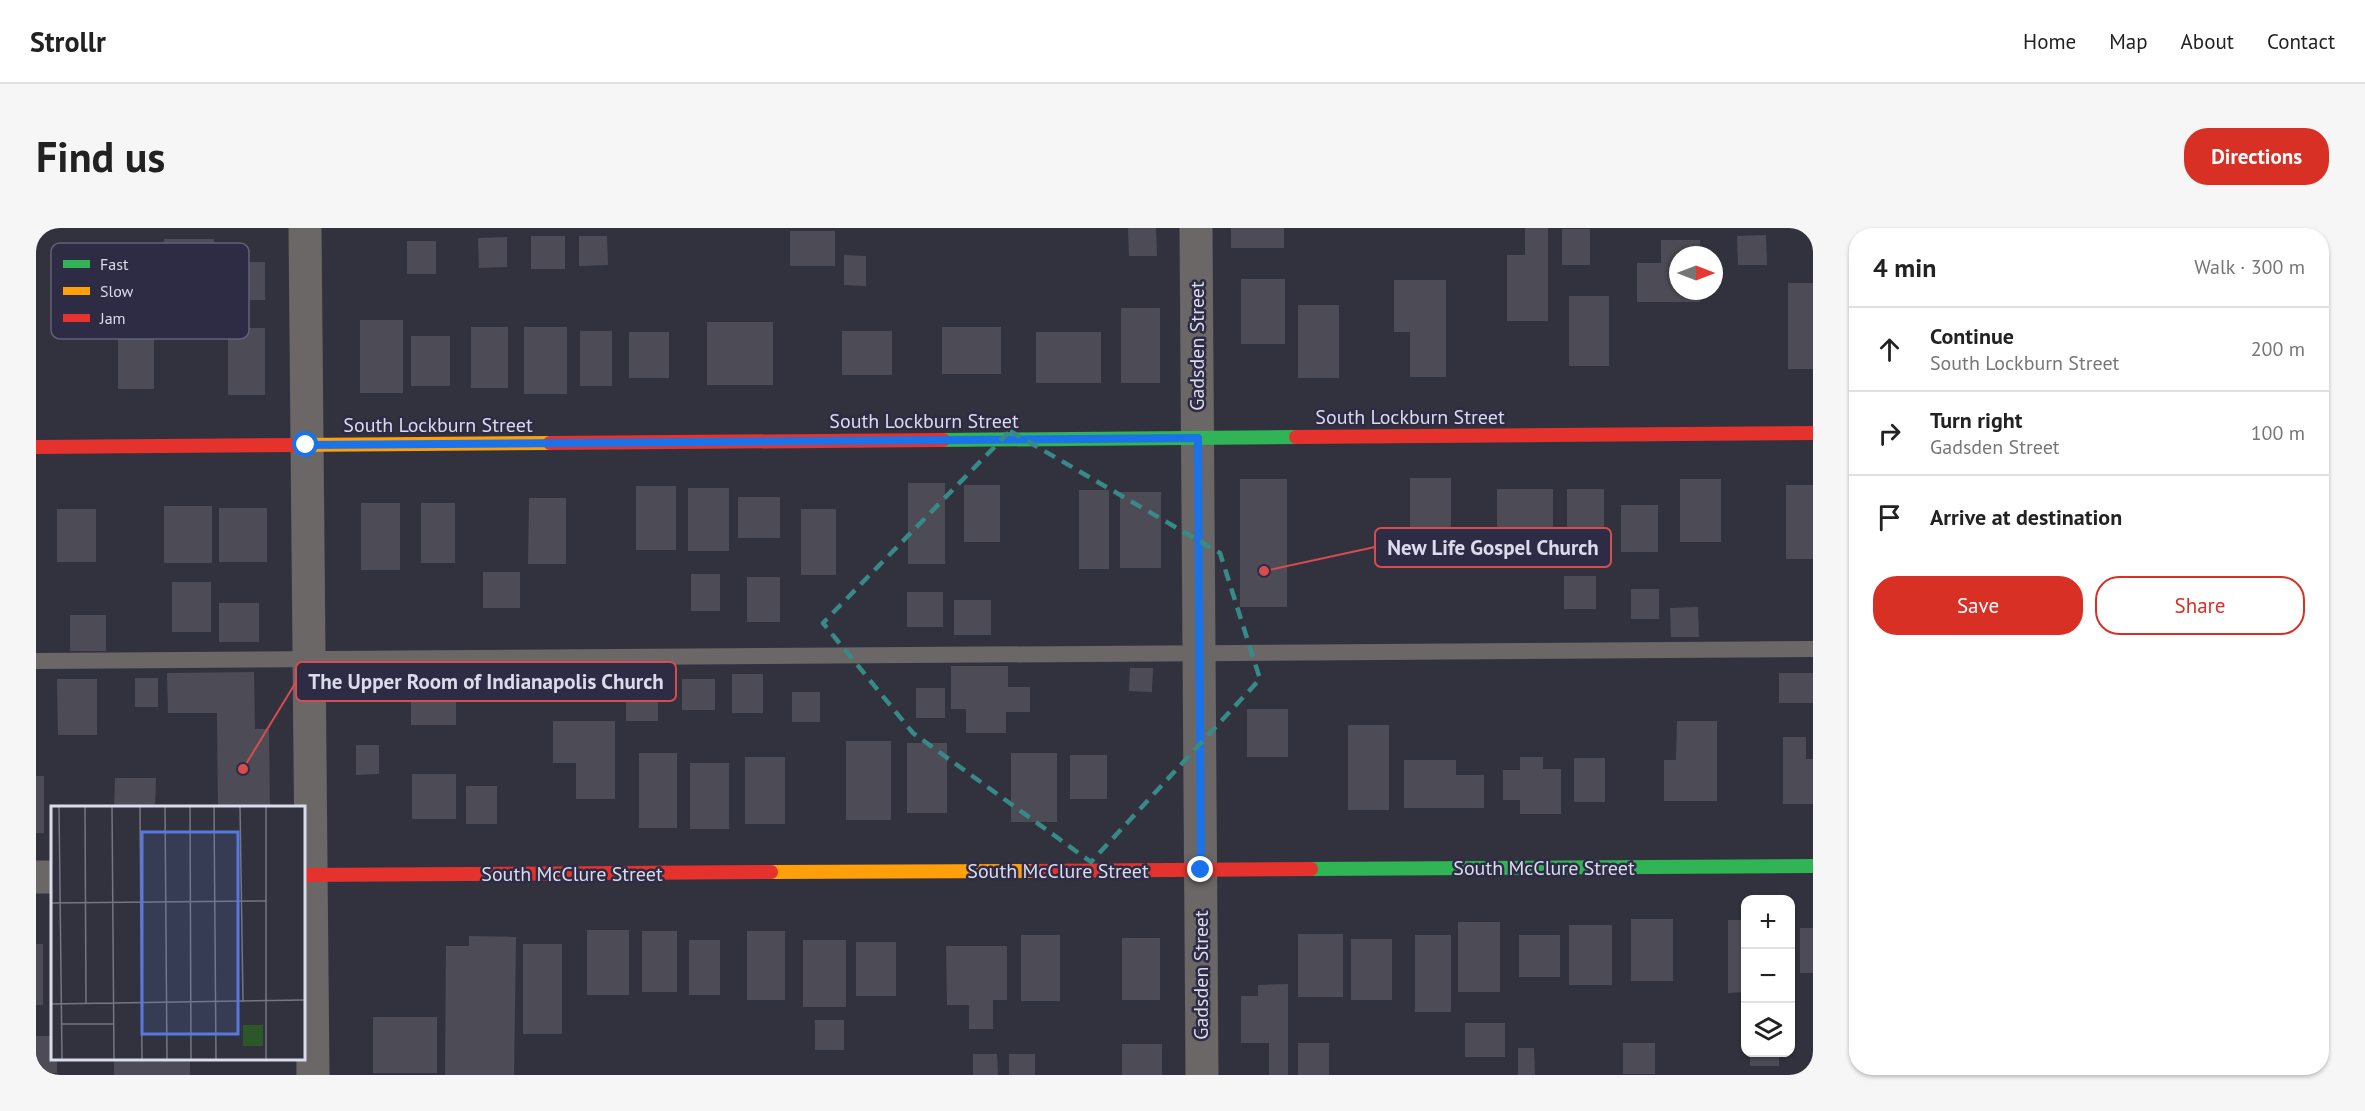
<!DOCTYPE html>
<meta charset="utf-8">
<style>
:root{--surface:#fff;--page:#f6f6f6;--text:#222;--muted:#767676;--line:#e0e0e0;--accent:#d93025}
body{margin:0;font-family:"PT Sans",sans-serif;background:var(--page);color:var(--text)}
.controls{position:absolute;right:18px;bottom:18px;display:grid;overflow:hidden;border-radius:12px;box-shadow:0 2px 4px #0004}
.controls button{width:54px;height:54px;display:grid;place-items:center;padding:0;border:0;border-bottom:2px solid var(--line);background:var(--surface);color:var(--text);font:30px sans-serif}
.compass{position:absolute;left:1633px;top:18px;width:54px;height:54px;border-radius:50%;background:var(--surface);box-shadow:0 2px 4px #0004;rotate:90deg}
.stop{position:absolute;width:18px;height:18px;margin:-14px;border:4px solid #1a73e8;border-radius:50%;background:#fff}
.stop.end{background:#1a73e8;border-color:#fff;box-shadow:0 2px 6px #0008}
.list{margin:0;padding:0;list-style:none}
h2{display:flex;justify-content:space-between;align-items:center;height:78px;margin:0;padding:0 24px;font-size:26px}
h2 small{font-size:20px;font-weight:400;color:var(--muted)}
.list li{display:grid;grid-template-columns:39px 1fr auto;gap:18px;align-items:center;box-sizing:border-box;height:84px;padding:0 24px;border-top:2px solid var(--line)}
.list b{display:block;font-size:22px;white-space:nowrap}
.list p{margin:0;font-size:20px;white-space:nowrap;color:var(--muted)}
.list em{font-size:20px;font-style:normal;color:var(--muted)}
.actions{display:flex;gap:12px;padding:18px 24px}
.actions a{flex:1;padding:14px 0;border:2px solid var(--accent);border-radius:24px;text-align:center;font-size:21px;color:var(--accent)}
.actions .main{background:var(--accent);color:#fff}
.icon{flex:none;width:33px;height:33px;fill:none;stroke:currentColor;stroke-width:2;stroke-linecap:round;stroke-linejoin:round}
.map{position:relative;flex:none;width:1777px;height:847px;overflow:hidden;border-radius:24px}
header{display:flex;align-items:center;gap:36px;box-sizing:border-box;height:84px;padding:0 30px;background:var(--surface);border-bottom:2px solid var(--line)}
header strong{font-size:28px}
nav{display:flex;gap:33px;margin-inline-start:auto;font-size:21px}
.intro{display:flex;align-items:center;justify-content:space-between;box-sizing:border-box;height:144px;padding:0 36px}
h1{margin:0;font-size:42px}
.button{padding:15px 27px;border-radius:24px;background:var(--accent);color:#fff;font-size:21px;font-weight:700}
main{display:flex;gap:36px;padding:0 36px}
aside{flex:1;background:var(--surface);border-radius:24px;box-shadow:0 2px 4px #0004}
.map>svg:first-child{display:block}
</style>
<header>
<strong>Strollr</strong>
<nav><a>Home</a><a>Map</a><a>About</a><a>Contact</a></nav>
</header>
<div class="intro"><h1>Find us</h1><a class="button">Directions</a></div>
<main>
<div class="map">
<svg width="1777" height="847" viewBox="0 0 1777 847">
<rect width="100%" height="100%" fill="#32323e"/>
<g fill="#4d4c56">
<path d="M 1092,0 L 1120,0 L 1121,28 L 1093,28 Z"/>
<rect x="1195" y="0" width="53" height="20"/>
<path d="M 1489,0 L 1512,0 L 1512,93 L 1471,93 L 1471,27 L 1489,27 Z"/>
<rect x="1526" y="1" width="28" height="36"/>
<rect x="754" y="3" width="45" height="35"/>
<path d="M 1730,7 L 1731,37 L 1702,37 L 1701,8 Z"/>
<rect x="495" y="8" width="34" height="33"/>
<path d="M 543,8 L 571,8 L 572,37 L 543,38 Z"/>
<path d="M 471,9 L 471,39 L 443,40 L 442,10 Z"/>
<path d="M 128,11 L 178,11 L 178,53 L 158,53 L 158,65 L 128,65 Z"/>
<path d="M 1625,12 L 1664,12 L 1664,27 L 1642,27 L 1642,63 L 1664,63 L 1664,74 L 1601,74 L 1601,35 L 1625,35 Z"/>
<rect x="371" y="13" width="29" height="33"/>
<path d="M 808,27 L 830,28 L 830,58 L 808,57 Z"/>
<rect x="206" y="34" width="23" height="38"/>
<rect x="1205" y="51" width="44" height="65"/>
<path d="M 1358,52 L 1410,52 L 1410,149 L 1374,149 L 1374,104 L 1358,104 Z"/>
<rect x="1752" y="55" width="25" height="86"/>
<rect x="1533" y="68" width="40" height="70"/>
<rect x="1262" y="77" width="41" height="73"/>
<rect x="1085" y="80" width="39" height="75"/>
<rect x="324" y="92" width="43" height="73"/>
<rect x="82" y="94" width="36" height="67"/>
<rect x="671" y="94" width="66" height="63"/>
<rect x="435" y="99" width="37" height="61"/>
<rect x="488" y="99" width="43" height="67"/>
<rect x="906" y="99" width="59" height="47"/>
<rect x="192" y="100" width="37" height="67"/>
<rect x="544" y="103" width="32" height="55"/>
<rect x="806" y="103" width="50" height="44"/>
<rect x="593" y="104" width="40" height="46"/>
<rect x="1000" y="104" width="65" height="51"/>
<rect x="375" y="108" width="39" height="50"/>
<rect x="1374" y="250" width="41" height="73"/>
<rect x="1204" y="251" width="47" height="128"/>
<rect x="1644" y="251" width="41" height="63"/>
<rect x="872" y="255" width="37" height="81"/>
<rect x="928" y="257" width="36" height="57"/>
<rect x="1750" y="257" width="27" height="74"/>
<rect x="600" y="258" width="40" height="64"/>
<rect x="652" y="260" width="41" height="63"/>
<rect x="1461" y="261" width="56" height="41"/>
<rect x="1531" y="261" width="37" height="52"/>
<rect x="1043" y="262" width="30" height="79"/>
<rect x="1084" y="264" width="41" height="76"/>
<rect x="702" y="269" width="42" height="41"/>
<path d="M 493,270 L 530,270 L 530,336 L 492,336 Z"/>
<rect x="325" y="275" width="39" height="67"/>
<rect x="385" y="275" width="34" height="60"/>
<rect x="1585" y="277" width="37" height="47"/>
<rect x="128" y="278" width="48" height="57"/>
<rect x="183" y="280" width="48" height="54"/>
<rect x="21" y="281" width="39" height="53"/>
<rect x="765" y="281" width="35" height="66"/>
<rect x="447" y="344" width="37" height="36"/>
<rect x="655" y="346" width="29" height="37"/>
<rect x="1528" y="348" width="32" height="33"/>
<rect x="711" y="349" width="33" height="45"/>
<rect x="136" y="354" width="39" height="50"/>
<rect x="1595" y="361" width="28" height="30"/>
<rect x="871" y="364" width="36" height="35"/>
<rect x="918" y="372" width="37" height="35"/>
<rect x="183" y="375" width="40" height="39"/>
<path d="M 1662,379 L 1663,409 L 1635,409 L 1634,380 Z"/>
<rect x="34" y="387" width="36" height="36"/>
<path d="M 915,438 L 972,438 L 972,459 L 994,459 L 994,484 L 970,484 L 970,505 L 930,505 L 930,481 L 915,481 Z"/>
<path d="M 1094,440 L 1117,440 L 1116,464 L 1093,463 Z"/>
<path d="M 218,444 L 219,501 L 233,501 L 234,580 L 182,580 L 181,485 L 132,485 L 131,445 Z"/>
<rect x="1743" y="445" width="34" height="30"/>
<rect x="696" y="446" width="31" height="39"/>
<rect x="99" y="450" width="23" height="29"/>
<path d="M 21,451 L 61,451 L 61,507 L 22,507 Z"/>
<rect x="375" y="451" width="45" height="46"/>
<rect x="646" y="451" width="33" height="31"/>
<rect x="590" y="458" width="32" height="35"/>
<rect x="880" y="460" width="29" height="30"/>
<rect x="756" y="464" width="28" height="30"/>
<rect x="1211" y="481" width="41" height="48"/>
<path d="M 517,493 L 579,493 L 579,571 L 540,571 L 540,535 L 517,535 Z"/>
<path d="M 1641,493 L 1681,493 L 1681,573 L 1628,573 L 1628,532 L 1640,532 Z"/>
<rect x="1312" y="497" width="41" height="85"/>
<path d="M 1747,509 L 1770,509 L 1770,531 L 1777,531 L 1777,576 L 1747,576 Z"/>
<rect x="810" y="513" width="45" height="79"/>
<rect x="871" y="515" width="40" height="70"/>
<path d="M 320,517 L 343,517 L 343,546 L 320,547 Z"/>
<rect x="603" y="525" width="38" height="75"/>
<rect x="975" y="525" width="46" height="69"/>
<rect x="1034" y="527" width="37" height="44"/>
<rect x="709" y="529" width="40" height="67"/>
<path d="M 1484,529 L 1507,529 L 1507,541 L 1525,541 L 1525,586 L 1484,586 L 1484,572 L 1467,572 L 1467,542 L 1484,542 Z"/>
<rect x="1538" y="530" width="31" height="44"/>
<path d="M 1368,532 L 1420,532 L 1420,547 L 1448,547 L 1448,580 L 1368,580 Z"/>
<rect x="654" y="535" width="39" height="66"/>
<rect x="376" y="546" width="44" height="45"/>
<rect x="0" y="548" width="8" height="57"/>
<path d="M 79,550 L 120,550 L 119,580 L 78,580 Z"/>
<rect x="430" y="558" width="31" height="38"/>
<rect x="1595" y="691" width="42" height="62"/>
<path d="M 1692,692 L 1710,692 L 1710,764 L 1692,765 Z"/>
<rect x="1422" y="694" width="42" height="70"/>
<rect x="1533" y="697" width="43" height="60"/>
<rect x="1764" y="700" width="13" height="45"/>
<rect x="551" y="702" width="42" height="65"/>
<rect x="606" y="703" width="35" height="61"/>
<rect x="711" y="703" width="38" height="69"/>
<rect x="1262" y="706" width="45" height="63"/>
<rect x="985" y="707" width="39" height="66"/>
<rect x="1379" y="707" width="36" height="77"/>
<rect x="1483" y="707" width="41" height="42"/>
<path d="M 433,708 L 480,709 L 478,847 L 409,847 L 410,718 L 433,718 Z"/>
<rect x="1086" y="710" width="38" height="62"/>
<rect x="1315" y="711" width="41" height="61"/>
<rect x="653" y="712" width="31" height="55"/>
<rect x="767" y="712" width="43" height="67"/>
<rect x="820" y="714" width="40" height="54"/>
<rect x="0" y="716" width="7" height="61"/>
<rect x="487" y="716" width="39" height="90"/>
<path d="M 910,718 L 971,718 L 971,772 L 957,772 L 957,801 L 933,801 L 933,777 L 911,777 Z"/>
<path d="M 1252,756 L 1252,847 L 1233,847 L 1233,815 L 1205,815 L 1205,768 L 1222,768 L 1222,757 Z"/>
<rect x="337" y="789" width="64" height="56"/>
<rect x="779" y="792" width="29" height="30"/>
<rect x="1429" y="795" width="40" height="34"/>
<path d="M 0,808 L 16,808 L 16,830 L 21,830 L 21,845 L 0,845 Z"/>
<rect x="1262" y="815" width="31" height="32"/>
<rect x="1587" y="815" width="32" height="31"/>
<rect x="1086" y="816" width="40" height="31"/>
<path d="M 1482,820 L 1498,820 L 1499,847 L 1482,847 Z"/>
<rect x="1714" y="824" width="29" height="14"/>
<path d="M 937,826 L 961,826 L 962,847 L 937,847 Z"/>
<rect x="973" y="826" width="26" height="21"/>
<rect x="78" y="830" width="76" height="17"/>
</g>
<g fill="none" stroke-linecap="round" stroke-linejoin="round">
<path stroke="#6b6767" stroke-width="16" d="M 0,433 L 1777,421"/>
<g stroke="#6b6767" stroke-width="33">
<path d="M 269,0 L 277,847"/>
<path d="M 1160,0 L 1166,847"/>
<path d="M 0,649 L 16,649"/>
</g>
<g stroke="#30b455" stroke-width="14">
<path d="M 907,212 L 1260,209"/>
<path d="M 1275,641 L 1777,638"/>
</g>
<g stroke="#ff9f0a" stroke-width="14">
<path d="M 259,217 L 514,215"/>
<path d="M 735,644 L 997,643"/>
</g>
<g stroke="#e5322d" stroke-width="14">
<path d="M 1260,209 L 1777,205"/>
<path d="M 514,215 L 907,212"/>
<path d="M 0,219 L 259,217"/>
<path d="M 997,643 L 1275,641"/>
<path d="M 267,647 L 735,644"/>
</g>
</g>
<g fill="none" stroke-linecap="round" stroke-linejoin="round">
<path stroke="#1a73e8" stroke-width="8" d="M 270,217 L 1162,210 L 1165,642"/>
</g>
<path fill="none" stroke="#388a87" stroke-width="4.5" stroke-dasharray="12 8" stroke-linejoin="round" d="M 974,203 L 1184,325 L 1224,451 L 1055,634 L 877,505 L 787,395 Z"/>
<g text-anchor="middle" stroke-width="5" stroke-linejoin="round" paint-order="stroke">
<g font-size="20" fill="#dbdceb" stroke="#2d2c44">
<text transform="translate(1161 118) rotate(-90)" y="7">Gadsden Street</text>
<text x="1374" y="196">South Lockburn Street</text>
<text x="888" y="200">South Lockburn Street</text>
<text x="402" y="204">South Lockburn Street</text>
<text x="1508" y="647">South McClure Street</text>
<text x="1022" y="650">South McClure Street</text>
<text x="536" y="653">South McClure Street</text>
<text transform="translate(1165 747) rotate(-90)" y="7">Gadsden Street</text>
</g>
</g>
<g transform="translate(15 578)">
<rect width="254" height="254" fill="#32323e"/>
<path d="M 192,219 L 212,219 L 212,240 L 192,240 Z" fill="#2c5829"/>
<path fill="none" stroke="#767683" stroke-width="1.5" d="M 8,0 L 11,253M 34,0 L 35,198M 61,0 L 63,253M 89,0 L 91,253M 114,0 L 116,253M 139,0 L 140,253M 163,0 L 165,253M 189,0 L 192,196M 215,0 L 215,253M 0,97 L 215,95M 0,198 L 254,194M 10,218 L 63,218"/>
<path fill="#5679de" fill-opacity="0.15" stroke="#5679de" stroke-width="3" d="M 91,26 L 187,26 L 187,228 L 91,228 Z"/>
<rect width="254" height="254" fill="none" stroke="#dbdceb" stroke-width="3"/>
</g>
<rect x="15" y="15" width="198" height="96" rx="9" fill="#2d2c44" stroke="#616176" stroke-width="1.5"/>
<rect x="27" y="32" width="27" height="8" fill="#30b455"/>
<rect x="27" y="59" width="27" height="8" fill="#ff9f0a"/>
<rect x="27" y="86" width="27" height="8" fill="#e5322d"/>
<g font-size="16" fill="#dbdceb">
<text x="64" y="42">Fast</text>
<text x="64" y="69">Slow</text>
<text x="64" y="96">Jam</text>
</g>
<path fill="none" stroke="#d74c4f" stroke-width="2" d="M1228 343L1339 319M207 541L260 454"/>
<g fill="#d74c4f" stroke="#2d2c44" stroke-width="2">
<circle cx="1228" cy="343" r="6"/>
<circle cx="207" cy="541" r="6"/>
</g>
<g fill="#2d2c44" stroke="#d74c4f" stroke-width="2">
<rect x="1339" y="300" width="236" height="39" rx="6"/>
<rect x="260" y="434" width="380" height="39" rx="6"/>
</g>
<g font-size="21" text-anchor="middle" font-weight="bold" fill="#dbdceb">
<text x="1457" y="327">New Life Gospel Church</text>
<text x="450" y="461">The Upper Room of Indianapolis Church</text>
</g>
</svg>
<div class="controls">
<button>+</button>
<button>−</button>
<button><svg class="icon" aria-label="layers" viewBox="0 0 24 24"><path d="M12 4l9 5-9 5-9-5zM3 14l9 5 9-5"/></svg></button>
</div>
<svg class="compass" viewBox="-18 -18 36 36"><path d="M0-13l5 13h-10z" fill="#e53935"/><path d="M0 13l5-13h-10z" fill="#767676"/></svg>
<div class="stop" style="left:270px;top:217px"></div>
<div class="stop end" style="left:1165px;top:642px"></div>
</div>
<aside>
<h2>4 min<small>Walk · 300 m</small></h2>
<ul class="list">
<li><svg class="icon" aria-label="ahead" viewBox="0 0 24 24"><path d="M12 20V5M6 11l6-6 6 6"/></svg><div><b>Continue</b><p>South Lockburn Street</p></div><em>200 m</em></li>
<li><svg class="icon" aria-label="right" viewBox="0 0 24 24"><path d="M7 20v-9h11M14 6l5 5-5 5"/></svg><div><b>Turn right</b><p>Gadsden Street</p></div><em>100 m</em></li>
<li><svg class="icon" aria-label="arrive" viewBox="0 0 24 24"><path d="M6 21V4h12l-3 4 3 4H6"/></svg><div><b>Arrive at destination</b></div></li>
</ul>
<div class="actions"><a class="main">Save</a><a>Share</a></div>
</aside>
</main>
